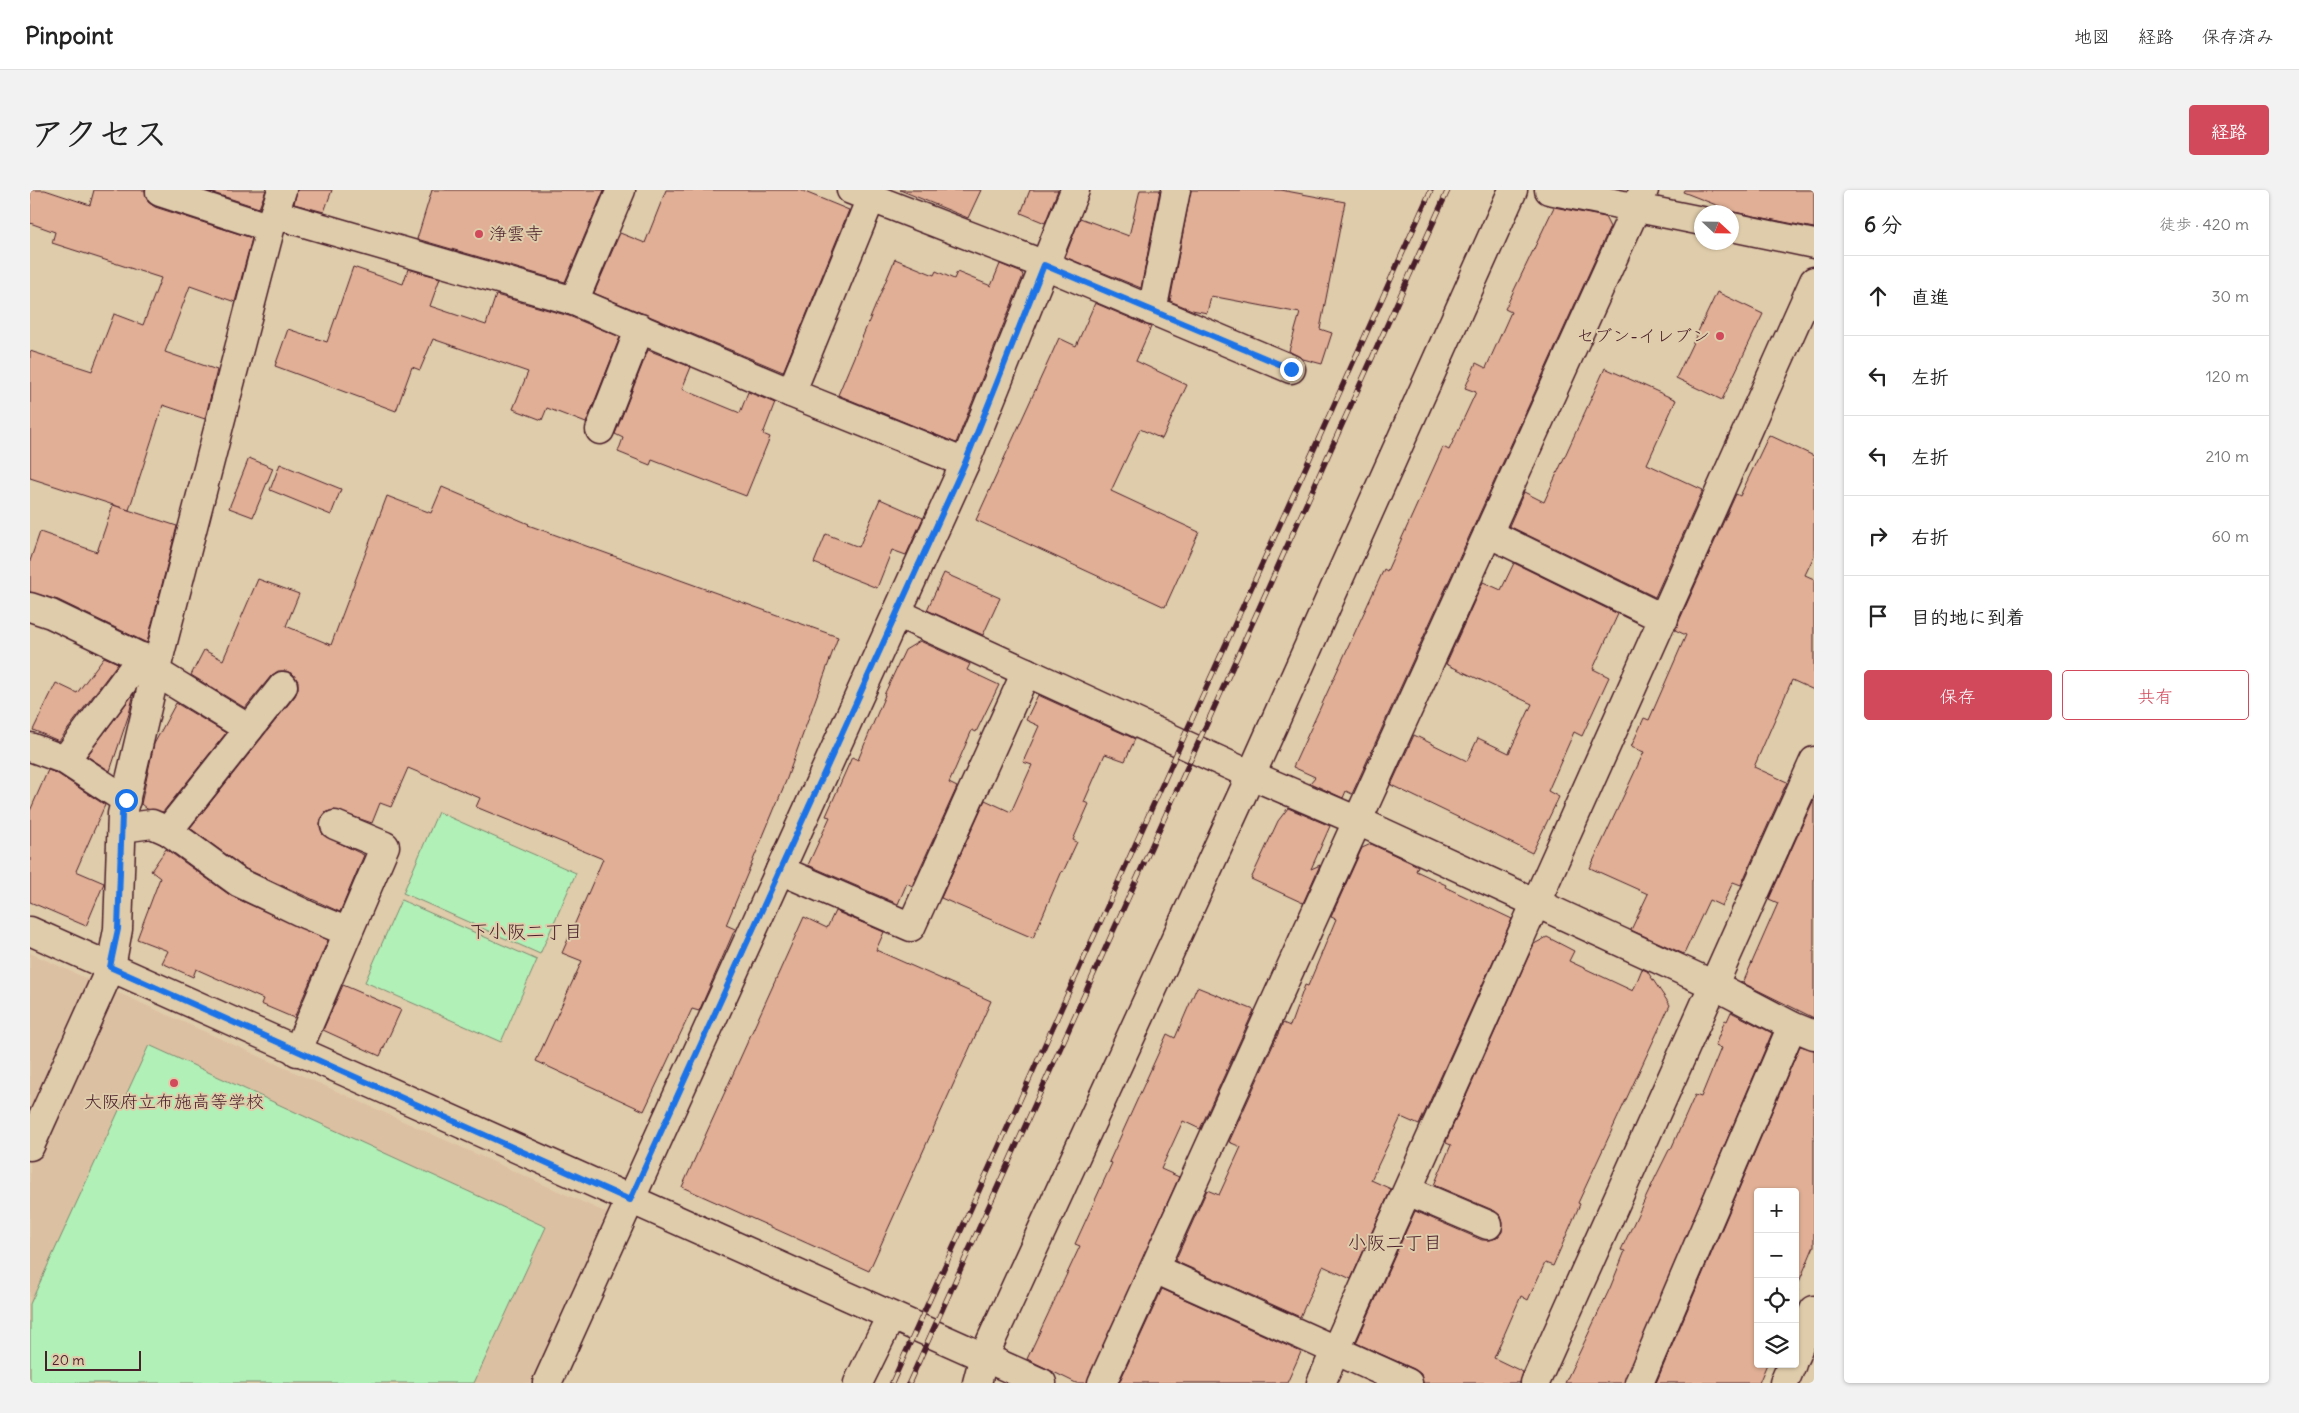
<!DOCTYPE html>
<html lang="ja">
<meta charset="utf-8">
<style>
:root{--surface:#fff;--page:#f2f2f2;--text:#222;--muted:#767676;--line:#e0e0e0;--accent:#d1495b}
body{margin:0;font-family:Delius,"Klee One",sans-serif;background:var(--page);color:var(--text)}
.controls{position:absolute;right:15px;bottom:15px;display:grid;overflow:hidden;border-radius:5px;box-shadow:0 1px 4px #0004}
.controls button{width:45px;height:45px;display:grid;place-items:center;padding:0;border:0;border-bottom:1px solid var(--line);background:var(--surface);color:var(--text);font:25px sans-serif}
.compass{position:absolute;left:1664px;top:15px;width:45px;height:45px;border-radius:50%;background:var(--surface);box-shadow:0 1px 4px #0004;rotate:112deg}
.scale{position:absolute;left:15px;bottom:12px;width:96px;box-sizing:border-box;padding-left:5px;border:2px solid #4a1f2b;border-top:0;font-size:14px;line-height:18px;white-space:nowrap;color:#4a1f2b;-webkit-text-stroke:4px #dfccaa;paint-order:stroke}
.stop{position:absolute;width:15px;height:15px;margin:-11px;border:4px solid #1a73e8;border-radius:50%;background:#fff}
.stop.end{background:#1a73e8;border-color:#fff;box-shadow:0 1px 5px #0008}
.list{margin:0;padding:0;list-style:none}
h2{display:flex;justify-content:space-between;align-items:center;height:65px;margin:0;padding:0 20px;font-size:21px}
h2 small{font-size:16px;font-weight:400;color:var(--muted)}
.list li{display:grid;grid-template-columns:32px 1fr auto;gap:15px;align-items:center;box-sizing:border-box;height:80px;padding:0 20px;border-top:1px solid var(--line)}
.list b{display:block;font-size:19px;white-space:nowrap}
.list em{font-size:16px;font-style:normal;color:var(--muted)}
.actions{display:flex;gap:10px;padding:15px 20px}
.actions a{flex:1;padding:11px 0;border:1px solid var(--accent);border-radius:5px;text-align:center;font-size:18px;color:var(--accent)}
.actions .main{background:var(--accent);color:#fff}
.icon{flex:none;width:28px;height:28px;fill:none;stroke:currentColor;stroke-width:2;stroke-linecap:round;stroke-linejoin:round}
.map{position:relative;flex:none;width:1784px;height:1193px;overflow:hidden;border-radius:5px}
header{display:flex;align-items:center;gap:30px;box-sizing:border-box;height:70px;padding:0 25px;background:var(--surface);border-bottom:1px solid var(--line)}
header strong{font-size:24px}
nav{display:flex;gap:28px;margin-inline-start:auto;font-size:18px}
.intro{display:flex;align-items:center;justify-content:space-between;box-sizing:border-box;height:120px;padding:0 30px}
h1{margin:0;font-size:35px}
.button{padding:12px 22px;border-radius:5px;background:var(--accent);color:#fff;font-size:18px;font-weight:700}
main{display:flex;gap:30px;padding:0 30px}
aside{flex:1;background:var(--surface);border-radius:5px;box-shadow:0 1px 4px #0004}
.map>svg:first-child{display:block}
</style>
<header>
<strong>Pinpoint</strong>
<nav><a>地図</a><a>経路</a><a>保存済み</a></nav>
</header>
<div class="intro"><h1>アクセス</h1><a class="button">経路</a></div>
<main>
<div class="map">
<svg width="1784" height="1193" viewBox="0 0 1784 1193">
<rect width="100%" height="100%" fill="#dfccaa"/>
<filter id="ink" filterUnits="userSpaceOnUse"><feTurbulence type="fractalNoise" baseFrequency=".02" numOctaves="2"/><feDisplacementMap in="SourceGraphic" scale="10" xChannelSelector="R" yChannelSelector="G"/><feConvolveMatrix kernelMatrix="1 2 1 2 8 2 1 2 1" color-interpolation-filters="sRGB"/></filter>
<g filter="url(#ink)">
<path fill="#dcc0a2" d="M 0,763 L 577,1023 L 500,1193 L 0,1193 Z"/>
<g fill="#b1f0b7" stroke="#7e8871">
<path d="M 408,622 L 546,683 L 510,764 L 373,703 Z"/>
<path d="M 371,710 L 507,770 L 471,852 L 335,792 Z"/>
<path d="M 119,855 L 516,1037 L 444,1193 L 0,1193 L 0,1114 Z"/>
</g>
<g fill="#e0af95" stroke="#4a1f2b">
<path d="M 0,0 L 15,0 L 60,15 L 64,0 L 115,0 L 118,12 L 125,17 L 222,48 L 205,112 L 160,96 L 135,162 L 187,180 L 175,229 L 133,215 L 99,320 L 0,288 L 0,161 L 62,181 L 84,124 L 113,135 L 131,88 L 22,53 L 25,42 L 0,33 Z"/>
<path d="M 174,0 L 236,0 L 229,18 Z"/>
<path d="M 267,0 L 302,0 L 294,22 L 264,14 Z"/>
<path d="M 402,0 L 574,0 L 535,92 L 387,49 Z"/>
<path d="M 636,0 L 770,0 L 819,20 L 753,182 L 564,103 L 590,43 L 615,53 Z"/>
<path d="M 870,0 L 951,0 L 938,28 Z"/>
<path d="M 1000,0 L 1028,0 L 1015,33 L 991,23 Z"/>
<path d="M 1110,0 L 1130,0 L 1111,98 L 1035,67 L 1050,28 L 1099,46 Z"/>
<path d="M 1161,0 L 1251,0 L 1315,12 L 1290,139 L 1302,143 L 1292,174 L 1273,169 L 1259,161 L 1270,123 L 1181,106 L 1177,123 L 1162,120 L 1140,111 Z"/>
<path d="M 1654,0 L 1784,0 L 1784,38 L 1704,22 L 1653,2 Z"/>
<path d="M 1524,17 L 1575,27 L 1580,37 L 1322,604 L 1316,601 L 1313,608 L 1280,593 L 1285,587 L 1263,577 L 1354,379 L 1357,381 L 1413,257 L 1419,260 L 1446,202 L 1435,198 L 1446,173 L 1456,178 L 1481,122 L 1475,119 Z"/>
<path d="M 865,69 L 904,85 L 906,81 L 924,89 L 927,82 L 961,96 L 970,74 L 992,83 L 993,86 L 926,253 L 808,205 Z"/>
<path d="M 323,77 L 373,94 L 378,79 L 410,88 L 400,116 L 456,135 L 466,105 L 539,126 L 590,147 L 556,233 L 517,218 L 512,230 L 483,219 L 498,182 L 403,149 L 390,180 L 382,177 L 366,221 L 245,176 L 258,139 L 297,152 Z"/>
<path d="M 1687,102 L 1733,124 L 1692,210 L 1646,188 Z"/>
<path d="M 1065,113 L 1121,137 L 1106,171 L 1157,195 L 1132,249 L 1110,239 L 1081,301 L 1169,342 L 1135,417 L 946,330 L 1029,148 L 1046,156 Z"/>
<path d="M 618,160 L 661,177 L 652,199 L 710,223 L 718,202 L 745,213 L 733,244 L 740,247 L 716,306 L 622,270 L 620,275 L 588,262 L 593,248 L 585,244 Z"/>
<path d="M 1575,178 L 1646,210 L 1617,274 L 1673,300 L 1625,407 L 1479,336 L 1494,302 L 1514,312 Z"/>
<path d="M 1739,245 L 1784,266 L 1784,366 L 1775,385 L 1784,389 L 1784,500 L 1762,490 L 1724,577 L 1757,592 L 1711,695 L 1703,692 L 1692,716 L 1679,710 L 1654,764 L 1601,740 L 1618,704 L 1560,678 L 1614,562 L 1601,557 L 1614,528 L 1619,530 L 1656,445 L 1645,440 L 1706,304 L 1710,306 Z"/>
<path d="M 219,268 L 243,278 L 223,327 L 199,318 Z"/>
<path d="M 250,274 L 311,299 L 301,325 L 240,300 Z"/>
<path d="M 412,297 L 499,334 L 498,335 L 808,447 L 756,591 L 696,735 L 705,739 L 669,821 L 662,819 L 614,921 L 506,871 L 552,771 L 532,763 L 573,669 L 446,617 L 450,608 L 378,578 L 361,617 L 350,613 L 342,633 L 304,620 L 296,622 L 291,629 L 290,636 L 293,645 L 334,665 L 310,722 L 216,679 L 160,638 L 265,506 L 268,498 L 268,491 L 263,484 L 256,481 L 248,481 L 241,486 L 215,518 L 161,485 L 174,460 L 193,470 L 228,389 L 269,404 L 256,436 L 301,455 L 357,306 L 401,323 Z"/>
<path d="M 850,309 L 893,328 L 876,365 L 862,360 L 847,398 L 784,373 L 796,344 L 829,357 Z"/>
<path d="M 83,315 L 147,336 L 117,453 L 28,410 L 0,402 L 0,371 L 10,342 L 67,362 Z"/>
<path d="M 1484,373 L 1588,424 L 1563,479 L 1579,487 L 1552,546 L 1544,542 L 1518,601 L 1529,607 L 1502,663 L 1361,595 L 1384,545 L 1437,571 L 1448,548 L 1479,563 L 1502,514 L 1416,474 L 1453,392 L 1471,400 Z"/>
<path d="M 914,383 L 970,408 L 953,445 L 897,420 Z"/>
<path d="M 890,451 L 940,474 L 937,480 L 969,495 L 946,542 L 942,540 L 919,593 L 927,597 L 882,696 L 877,693 L 868,714 L 778,675 L 800,627 L 796,626 L 822,567 L 828,570 L 855,505 L 854,505 L 875,460 Z"/>
<path d="M 74,467 L 88,473 L 29,551 L 3,540 L 26,493 L 47,503 Z"/>
<path d="M 104,503 L 99,524 L 80,581 L 57,566 Z"/>
<path d="M 1008,505 L 1105,549 L 1095,571 L 1075,564 L 1054,612 L 1059,614 L 1043,650 L 1047,652 L 1033,682 L 1032,681 L 1003,748 L 911,708 L 955,610 L 981,622 L 1002,575 L 993,572 L 1009,536 L 996,530 Z"/>
<path d="M 146,513 L 196,543 L 133,622 L 117,619 L 111,614 L 124,554 Z"/>
<path d="M 18,580 L 28,584 L 75,615 L 46,681 L 74,693 L 56,736 L 0,712 L 0,621 Z"/>
<path d="M 1784,609 L 1784,828 L 1713,793 L 1748,713 L 1739,709 Z"/>
<path d="M 1258,618 L 1300,636 L 1281,679 L 1290,675 L 1273,713 L 1221,689 L 1248,631 Z"/>
<path d="M 1341,654 L 1388,676 L 1386,681 L 1416,695 L 1415,697 L 1482,729 L 1389,935 L 1371,927 L 1341,990 L 1361,999 L 1321,1089 L 1293,1076 L 1270,1127 L 1145,1071 L 1177,1000 L 1189,1005 L 1211,957 L 1199,952 L 1253,833 L 1260,836 L 1275,795 L 1278,796 L 1306,729 L 1301,727 L 1332,658 Z"/>
<path d="M 136,659 L 201,706 L 298,750 L 264,828 L 231,814 L 233,809 L 166,779 L 163,787 L 132,773 L 138,761 L 107,749 L 130,688 L 121,681 Z"/>
<path d="M 805,721 L 854,742 L 846,760 L 961,811 L 839,1081 L 652,997 L 774,727 L 797,738 Z"/>
<path d="M 1517,747 L 1544,761 L 1539,771 L 1603,801 L 1612,779 L 1617,781 L 1640,815 L 1548,1013 L 1550,1014 L 1523,1076 L 1515,1073 L 1498,1110 L 1491,1106 L 1464,1168 L 1493,1182 L 1490,1193 L 1393,1193 L 1391,1184 L 1384,1179 L 1326,1153 L 1385,1021 L 1452,1050 L 1460,1050 L 1467,1048 L 1472,1042 L 1473,1033 L 1471,1026 L 1465,1021 L 1404,995 L 1421,955 L 1416,953 L 1417,949 L 1504,754 Z"/>
<path d="M 313,795 L 371,820 L 350,866 L 293,840 Z"/>
<path d="M 1167,797 L 1224,820 L 1170,939 L 1153,931 L 1131,979 L 1149,987 L 1057,1193 L 1046,1193 L 997,1169 L 1050,1056 L 1045,1054 L 1082,973 L 1079,972 L 1137,844 L 1145,848 Z"/>
<path d="M 1701,822 L 1742,843 L 1594,1193 L 1535,1193 L 1580,1098 L 1595,1061 L 1591,1060 L 1626,986 L 1640,958 L 1641,959 L 1665,905 L 1671,907 L 1691,858 L 1685,856 L 1695,830 L 1697,831 Z"/>
<path d="M 1770,856 L 1784,860 L 1784,1056 L 1766,1099 L 1768,1100 L 1765,1107 L 1765,1002 L 1728,1002 L 1728,1174 L 1737,1174 L 1729,1193 L 1626,1193 Z"/>
<path d="M 1132,1099 L 1271,1162 L 1257,1193 L 1089,1193 Z"/>
</g>
<g fill="none" stroke-linecap="round" stroke-linejoin="round">
<defs>
<g id="minor">
<path d="M 821,0 L 1015,75 L 1261,179"/>
<path d="M 1519,0 L 1672,31"/>
<path d="M 130,2 L 240,38"/>
<path d="M 244,24 L 544,111 L 761,203 L 935,273"/>
<path d="M 1702,37 L 1784,54"/>
<path d="M 544,111 L 591,0"/>
<path d="M 1122,121 L 1146,0"/>
<path d="M 761,203 L 841,8"/>
<path d="M 570,240 L 610,138"/>
<path d="M 1458,343 L 1634,429"/>
<path d="M 0,417 L 21,424 L 127,475"/>
<path d="M 867,423 L 1221,585 L 1328,631 L 1684,795 L 1762,836 L 1784,845"/>
<path d="M 126,482 L 219,539"/>
<path d="M 0,557 L 35,570 L 96,610"/>
<path d="M 35,570 L 112,467"/>
<path d="M 92,638 L 122,634 L 138,641 L 208,692 L 277,725 L 318,742"/>
<path d="M 138,641 L 253,496"/>
<path d="M 750,680 L 881,737 L 996,482"/>
<path d="M 0,741 L 1012,1193"/>
<path d="M 267,862 L 355,656 L 305,635"/>
<path d="M 0,956 L 81,777 L 88,739 L 92,624 L 127,475 L 244,24 L 252,0"/>
<path d="M 1378,1001 L 1458,1035"/>
<path d="M 1125,1079 L 1378,1193"/>
<path d="M 1765,1166 L 1784,1120"/>
<path d="M 517,1193 L 935,273 L 1045,0"/>
<path d="M 828,1193 L 861,1126"/>
<path d="M 947,1193 L 954,1166 L 1221,585 L 1483,0"/>
<path d="M 1072,1193 L 1614,0"/>
<path d="M 1291,1193 L 1784,91"/>
<path d="M 1505,1193 L 1784,571"/>
<path d="M 1609,1193 L 1762,836"/>
<path d="M 1754,1193 L 1762,1174"/>
</g>
</defs>
<use href="#minor" stroke="#4a1f2b" stroke-width="31"/>
<use href="#minor" stroke="#dfccaa" stroke-width="28"/>
<defs>
<g id="rail">
<path d="M 862,1193 L 1401,0"/>
<path d="M 879,1193 L 1418,0"/>
</g>
</defs>
<use href="#rail" stroke="#4a1f2b" stroke-width="5.5"/>
<use href="#rail" stroke="#dfccaa" stroke-width="4" stroke-dasharray="11" stroke-linecap="butt"/>
</g>
</g>
<g fill="none" stroke-linecap="round" stroke-linejoin="round" filter="url(#ink)">
<path stroke="#1a73e8" stroke-width="6" d="M 96,610 L 92,624 L 88,739 L 80,777 L 600,1010 L 935,273 L 1014,75 L 1261,179"/>
</g>
<g fill="#d1495b" stroke="#dfccaa" stroke-width="2">
<circle cx="449" cy="44" r="5"/>
<circle cx="1690" cy="146" r="5"/>
<circle cx="144" cy="893" r="5"/>
</g>
<g text-anchor="middle" stroke-width="4" stroke-linejoin="round" paint-order="stroke">
<g font-size="18" fill="#4a1f2b" stroke="#dfccaa" text-anchor="start">
<text x="459" y="50">浄雲寺</text>
<text x="1680" y="152" text-anchor="end">セブン-イレブン</text>
<text x="144" y="918" text-anchor="middle">大阪府立布施高等学校</text>
</g>
<g font-size="19" fill="#4a1f2b" stroke="#dfccaa">
<text x="496" y="748">下小阪二丁目</text>
<text x="1365" y="1059">小阪二丁目</text>
</g>
</g>
</svg>
<div class="controls">
<button>+</button>
<button>−</button>
<button><svg class="icon" aria-label="locate" viewBox="0 0 24 24"><circle cx="12" cy="12" r="6"/><path d="M12 2v4M12 18v4M2 12h4M18 12h4"/></svg></button>
<button><svg class="icon" aria-label="layers" viewBox="0 0 24 24"><path d="M12 4l9 5-9 5-9-5zM3 14l9 5 9-5"/></svg></button>
</div>
<svg class="compass" viewBox="-18 -18 36 36"><path d="M0-13l5 13h-10z" fill="#e53935"/><path d="M0 13l5-13h-10z" fill="#767676"/></svg>
<div class="scale">20 m</div>
<div class="stop" style="left:96px;top:610px"></div>
<div class="stop end" style="left:1261px;top:179px"></div>
</div>
<aside>
<h2>6 分<small>徒歩 · 420 m</small></h2>
<ul class="list">
<li><svg class="icon" aria-label="ahead" viewBox="0 0 24 24"><path d="M12 20V5M6 11l6-6 6 6"/></svg><div><b>直進</b></div><em>30 m</em></li>
<li><svg class="icon" aria-label="left" viewBox="0 0 24 24"><path d="M17 20v-9H6M10 6l-5 5 5 5"/></svg><div><b>左折</b></div><em>120 m</em></li>
<li><svg class="icon" aria-label="left" viewBox="0 0 24 24"><path d="M17 20v-9H6M10 6l-5 5 5 5"/></svg><div><b>左折</b></div><em>210 m</em></li>
<li><svg class="icon" aria-label="right" viewBox="0 0 24 24"><path d="M7 20v-9h11M14 6l5 5-5 5"/></svg><div><b>右折</b></div><em>60 m</em></li>
<li><svg class="icon" aria-label="arrive" viewBox="0 0 24 24"><path d="M6 21V4h12l-3 4 3 4H6"/></svg><div><b>目的地に到着</b></div></li>
</ul>
<div class="actions"><a class="main">保存</a><a>共有</a></div>
</aside>
</main>
